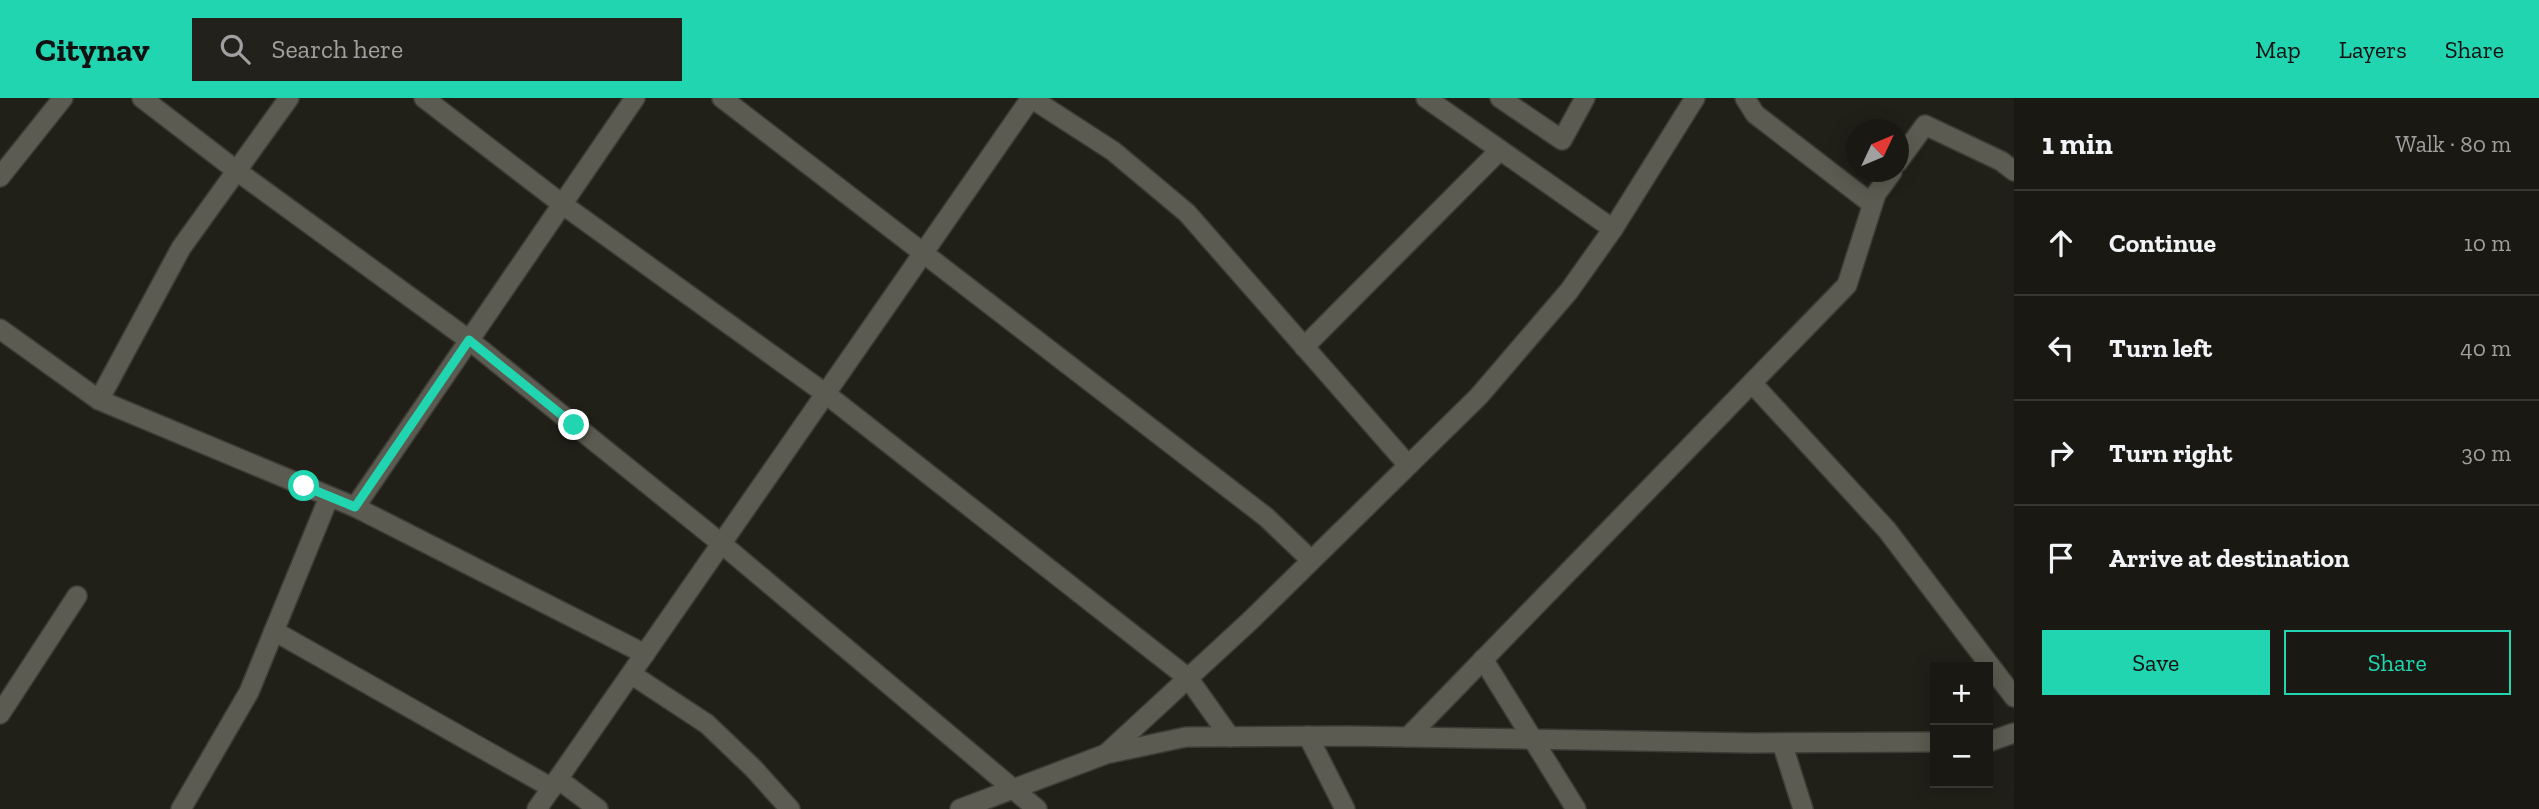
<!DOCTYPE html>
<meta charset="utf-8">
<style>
:root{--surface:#191812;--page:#22211b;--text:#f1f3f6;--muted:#9fa09f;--line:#373732;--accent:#21d5b0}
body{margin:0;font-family:"Zilla Slab",serif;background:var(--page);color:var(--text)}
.controls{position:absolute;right:21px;bottom:21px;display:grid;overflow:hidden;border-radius:0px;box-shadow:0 4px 18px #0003}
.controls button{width:63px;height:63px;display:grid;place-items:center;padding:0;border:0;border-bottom:2px solid var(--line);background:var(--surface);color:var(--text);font:35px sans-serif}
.compass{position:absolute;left:1846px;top:21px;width:63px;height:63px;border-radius:50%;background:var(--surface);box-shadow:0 4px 18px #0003;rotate:46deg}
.stop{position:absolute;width:21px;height:21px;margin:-16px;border:5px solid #21d5b0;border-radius:50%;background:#fff}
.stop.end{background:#21d5b0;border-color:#fff;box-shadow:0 2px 7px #0008}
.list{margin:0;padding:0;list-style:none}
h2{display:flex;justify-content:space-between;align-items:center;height:91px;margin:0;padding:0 28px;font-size:30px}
h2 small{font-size:23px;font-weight:400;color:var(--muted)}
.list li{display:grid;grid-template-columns:46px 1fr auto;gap:21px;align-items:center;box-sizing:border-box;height:105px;padding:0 28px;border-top:2px solid var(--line)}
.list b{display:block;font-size:26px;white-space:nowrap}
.list em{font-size:23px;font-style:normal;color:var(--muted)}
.actions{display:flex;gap:14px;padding:21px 28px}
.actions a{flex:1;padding:16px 0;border:2px solid var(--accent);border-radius:0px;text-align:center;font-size:24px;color:var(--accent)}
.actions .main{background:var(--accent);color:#111}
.icon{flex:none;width:38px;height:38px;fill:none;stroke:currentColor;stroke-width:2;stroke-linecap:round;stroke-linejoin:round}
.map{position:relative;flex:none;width:2014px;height:711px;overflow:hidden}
header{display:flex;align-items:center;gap:42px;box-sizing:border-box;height:98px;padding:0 35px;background:var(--accent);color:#111}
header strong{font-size:33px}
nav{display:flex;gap:38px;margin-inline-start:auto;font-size:24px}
.search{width:490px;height:63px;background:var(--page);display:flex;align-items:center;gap:18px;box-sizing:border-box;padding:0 24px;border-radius:0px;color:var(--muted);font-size:26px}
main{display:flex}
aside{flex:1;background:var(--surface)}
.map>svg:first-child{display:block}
</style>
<header>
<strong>Citynav</strong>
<div class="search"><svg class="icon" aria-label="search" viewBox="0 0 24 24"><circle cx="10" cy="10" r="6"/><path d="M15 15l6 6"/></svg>Search here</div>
<nav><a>Map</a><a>Layers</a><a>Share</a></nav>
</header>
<main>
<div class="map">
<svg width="2014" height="711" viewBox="0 0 2014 711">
<rect width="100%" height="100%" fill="#212018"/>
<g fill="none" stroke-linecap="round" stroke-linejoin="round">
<defs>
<g id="minor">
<path d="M 142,0 L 237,73 L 469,242 L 722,446 L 1037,711"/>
<path d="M 424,0 L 562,106 L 826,296 L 1188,580 L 1230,639"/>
<path d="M 722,0 L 1266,419 L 1311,462"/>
<path d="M 1031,0 L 1113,53 L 1187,115 L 1408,367"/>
<path d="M 1426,0 L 1613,131"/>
<path d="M 1500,0 L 1562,42 L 1585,0"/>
<path d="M 1745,0 L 1755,16 L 1872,106"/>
<path d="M 1898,64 L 1925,27 L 2001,63 L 2014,73"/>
<path d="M 0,79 L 63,0"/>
<path d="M 0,231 L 99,302 L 355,409 L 645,556"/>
<path d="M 1304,249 L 1500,52"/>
<path d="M 1752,285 L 1887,432 L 2014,599"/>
<path d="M 99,302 L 181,150 L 289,0"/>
<path d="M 355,409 L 635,0"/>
<path d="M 274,533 L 552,690"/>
<path d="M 1483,561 L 1576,711"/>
<path d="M 631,576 L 707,626 L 753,670 L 790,711"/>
<path d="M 0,616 L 77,498"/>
<path d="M 1308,638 L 1345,711"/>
<path d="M 1408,639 L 1847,187 L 1876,96 L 1892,74"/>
<path d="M 1988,644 L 2014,635"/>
<path d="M 1782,645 L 1803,711"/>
<path d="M 1107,655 L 1251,522 L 1479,298 L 1569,193 L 1613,131 L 1695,0"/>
<path d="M 558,681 L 598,711"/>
<path d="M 181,711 L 249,594 L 329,399"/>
<path d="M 537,711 L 1031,0"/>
<path d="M 960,711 L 1106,656 L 1186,639 L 1347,638 L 1751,645 L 1935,644"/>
</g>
</defs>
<use href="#minor" stroke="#3c3b35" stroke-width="22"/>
<use href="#minor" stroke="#5c5b51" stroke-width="19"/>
</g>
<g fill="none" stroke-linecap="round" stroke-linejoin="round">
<path stroke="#21d5b0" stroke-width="9" d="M 304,388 L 355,409 L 469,242 L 574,327"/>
</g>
</svg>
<div class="controls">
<button>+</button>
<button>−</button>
</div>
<svg class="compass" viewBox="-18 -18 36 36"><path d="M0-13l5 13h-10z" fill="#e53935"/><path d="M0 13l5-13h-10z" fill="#9fa09f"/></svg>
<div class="stop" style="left:304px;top:388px"></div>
<div class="stop end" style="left:574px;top:327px"></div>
</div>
<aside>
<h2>1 min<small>Walk · 80 m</small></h2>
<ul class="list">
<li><svg class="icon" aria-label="ahead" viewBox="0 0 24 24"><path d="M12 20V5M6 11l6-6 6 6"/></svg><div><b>Continue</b></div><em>10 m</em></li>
<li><svg class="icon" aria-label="left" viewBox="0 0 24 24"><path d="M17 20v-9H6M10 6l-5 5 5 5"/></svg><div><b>Turn left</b></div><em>40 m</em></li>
<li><svg class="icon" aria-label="right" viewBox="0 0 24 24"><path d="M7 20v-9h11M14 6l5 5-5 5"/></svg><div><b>Turn right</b></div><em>30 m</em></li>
<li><svg class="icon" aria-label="arrive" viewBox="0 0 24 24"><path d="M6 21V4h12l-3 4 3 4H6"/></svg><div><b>Arrive at destination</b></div></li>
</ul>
<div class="actions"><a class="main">Save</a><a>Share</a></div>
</aside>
</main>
